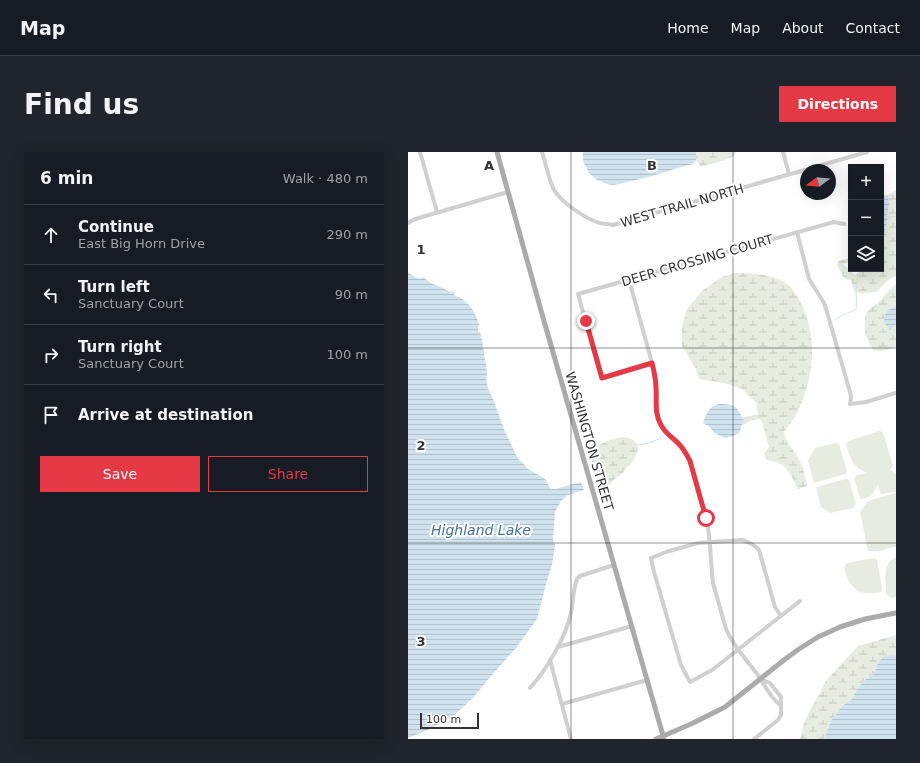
<!DOCTYPE html>
<meta charset="utf-8">
<style>
:root{--surface:#171b24;--page:#20242c;--text:#f1f3f6;--muted:#9ea1a6;--line:#363941;--accent:#e63946}
body{margin:0;font-family:"DejaVu Sans",sans-serif;background:var(--page);color:var(--text)}
.controls{position:absolute;right:12px;top:12px;display:grid;overflow:hidden;border-radius:0px;box-shadow:0 4px 16px #0002}
.controls button{width:36px;height:36px;display:grid;place-items:center;padding:0;border:0;border-bottom:1px solid var(--line);background:var(--surface);color:var(--text);font:20px sans-serif}
.compass{position:absolute;left:392px;top:12px;width:36px;height:36px;border-radius:50%;background:var(--surface);box-shadow:0 4px 16px #0002;rotate:254deg}
.scale{position:absolute;left:12px;bottom:10px;width:59px;box-sizing:border-box;padding-left:4px;border:2px solid #333;border-top:0;font-size:11px;line-height:14px;white-space:nowrap;color:#333;-webkit-text-stroke:3px #fff;paint-order:stroke}
.stop{position:absolute;width:12px;height:12px;margin:-9px;border:3px solid #e63946;border-radius:50%;background:#fff}
.stop.end{background:#e63946;border-color:#fff;box-shadow:0 1px 4px #0008}
.list{margin:0;padding:0;list-style:none}
h2{display:flex;justify-content:space-between;align-items:center;height:52px;margin:0;padding:0 16px;font-size:17px}
h2 small{font-size:13px;font-weight:400;color:var(--muted)}
.list li{display:grid;grid-template-columns:26px 1fr auto;gap:12px;align-items:center;box-sizing:border-box;height:60px;padding:0 16px;border-top:1px solid var(--line)}
.list b{display:block;font-size:15px;white-space:nowrap}
.list p{margin:0;font-size:13px;white-space:nowrap;color:var(--muted)}
.list em{font-size:13px;font-style:normal;color:var(--muted)}
.actions{display:flex;gap:8px;padding:12px 16px}
.actions a{flex:1;padding:9px 0;border:1px solid var(--accent);border-radius:0px;text-align:center;font-size:14px;color:var(--accent)}
.actions .main{background:var(--accent);color:#fff}
.icon{flex:none;width:22px;height:22px;fill:none;stroke:currentColor;stroke-width:2;stroke-linecap:round;stroke-linejoin:round}
.map{position:relative;flex:none;width:488px;height:587px;overflow:hidden;border-radius:0px}
header{display:flex;align-items:center;gap:24px;box-sizing:border-box;height:56px;padding:0 20px;background:var(--surface);border-bottom:1px solid var(--line)}
header strong{font-size:19px}
nav{display:flex;gap:22px;margin-inline-start:auto;font-size:14px}
.intro{display:flex;align-items:center;justify-content:space-between;box-sizing:border-box;height:96px;padding:0 24px}
h1{margin:0;font-size:28px}
.button{padding:10px 18px;border-radius:0px;background:var(--accent);color:#fff;font-size:14px;font-weight:700}
main{display:flex;gap:24px;padding:0 24px}
aside{flex:1;background:var(--surface);border-radius:0px;box-shadow:0 4px 16px #0002}
.map>svg:first-child{display:block}
</style>
<header>
<strong>Map</strong>
<nav><a>Home</a><a>Map</a><a>About</a><a>Contact</a></nav>
</header>
<div class="intro"><h1>Find us</h1><a class="button">Directions</a></div>
<main>
<aside>
<h2>6 min<small>Walk · 480 m</small></h2>
<ul class="list">
<li><svg class="icon" aria-label="ahead" viewBox="0 0 24 24"><path d="M12 20V5M6 11l6-6 6 6"/></svg><div><b>Continue</b><p>East Big Horn Drive</p></div><em>290 m</em></li>
<li><svg class="icon" aria-label="left" viewBox="0 0 24 24"><path d="M17 20v-9H6M10 6l-5 5 5 5"/></svg><div><b>Turn left</b><p>Sanctuary Court</p></div><em>90 m</em></li>
<li><svg class="icon" aria-label="right" viewBox="0 0 24 24"><path d="M7 20v-9h11M14 6l5 5-5 5"/></svg><div><b>Turn right</b><p>Sanctuary Court</p></div><em>100 m</em></li>
<li><svg class="icon" aria-label="arrive" viewBox="0 0 24 24"><path d="M6 21V4h12l-3 4 3 4H6"/></svg><div><b>Arrive at destination</b></div></li>
</ul>
<div class="actions"><a class="main">Save</a><a>Share</a></div>
</aside>
<div class="map">
<svg width="488" height="587" viewBox="0 0 488 587">
<defs>
<pattern id="wetland-marsh" width="20" height="14" patternUnits="userSpaceOnUse"><rect width="20" height="14" fill="#e6ecdf"/><path d="M1 5h8M5 5V1M11 12h8M15 12V8" fill="none" stroke="#c6cbc0"/></pattern>
<pattern id="water-rules" width="6" height="5" patternUnits="userSpaceOnUse"><rect width="6" height="5" fill="#cfe2ee"/><path d="M0 2.5h6" fill="none" stroke="#b2c2cd"/></pattern>
</defs>
<rect width="100%" height="100%" fill="#fff"/>
<g fill="url(#wetland-marsh)">
<path d="M 288,0 L 328,0 L 327,3 L 320,7 L 293,15 L 288,8 Z"/>
<path d="M 488,38 L 488,124 C 480,126 474,135 468,140 C 461,140 450,144 446,138 C 444,135 444,131 443,128 L 437,127 L 429,113 L 430,109 L 443,106 L 443,109 L 435,112 L 447,123 L 456,117 L 473,117 L 473,86 L 476,86 L 477,83 L 481,52 L 480,43 Z"/>
<path d="M 326,121 C 342,121 366,122 379,132 C 383,135 387,140 389,144 C 403,166 407,196 402,221 C 401,230 395,248 391,257 C 388,265 381,272 376,280 C 378,290 382,294 388,302 C 394,311 397,323 399,334 L 390,337 C 386,330 381,317 374,313 C 369,310 364,309 359,308 L 356,302 L 361,295 L 354,270 L 352,267 L 345,268 L 334,273 L 336,268 L 334,266 L 350,262 L 348,250 L 334,237 L 317,231 L 291,227 L 288,217 L 274,194 L 274,174 L 279,157 L 294,139 L 314,125 Z"/>
<path d="M 487,133 L 488,133 L 488,154 L 483,155 L 478,161 L 485,175 L 488,172 L 488,194 C 480,198 473,201 465,198 L 457,182 L 457,165 L 459,159 L 472,149 L 482,137 Z"/>
<path d="M 215,285 C 243,289 226,310 213,322 C 210,325 206,327 204,330 C 199,335 197,341 194,346 L 181,301 C 194,290 199,288 215,285 Z"/>
<path d="M 488,483 L 488,505 L 486,503 L 471,509 L 465,523 L 458,527 L 449,537 L 444,547 L 433,555 L 423,569 L 416,587 L 392,587 L 396,570 L 418,529 L 435,510 L 450,494 Z"/>
</g>
<g fill="#e6ecdf">
<path d="M 472,279 L 475,281 L 485,313 L 482,318 L 488,321 L 488,340 L 474,342 L 472,341 L 470,332 L 463,344 L 454,347 L 452,346 L 446,326 L 449,323 L 460,321 C 445,316 443,307 438,293 L 440,289 Z"/>
<path d="M 428,291 L 431,292 L 439,319 L 437,322 L 406,331 L 400,309 L 407,296 Z"/>
<path d="M 438,327 L 441,328 L 448,352 L 445,356 L 422,361 L 413,355 L 408,335 Z"/>
<path d="M 488,341 L 488,394 L 472,399 L 460,399 L 452,360 L 460,349 Z"/>
<path d="M 488,405 L 488,445 C 485,446 481,446 479,443 C 477,441 477,418 479,414 C 480,410 485,407 488,405 Z"/>
<path d="M 467,406 L 469,408 L 474,436 L 473,440 C 450,445 441,436 436,415 L 439,411 Z"/>
</g>
<g fill="url(#water-rules)">
<path d="M 175,0 L 288,0 L 288,8 L 285,12 L 270,16 L 241,25 L 211,32 L 204,33 L 196,31 L 188,27 L 181,21 L 175,9 Z"/>
<path d="M 480,43 L 481,52 L 477,83 L 476,86 L 473,86 L 473,44 Z"/>
<path d="M 0,121 C 5,123 7,126 13,127 L 15,125 C 17,126 18,128 20,129 C 26,134 35,134 41,140 L 44,139 L 47,141 L 46,143 L 47,144 C 59,146 69,162 71,173 L 70,174 L 70,180 L 72,180 L 74,188 L 79,220 L 79,224 L 78,225 C 79,231 80,239 84,244 L 95,275 L 110,307 L 114,310 L 120,317 L 134,325 L 138,328 L 141,335 L 144,337 L 147,337 L 173,330 L 176,338 L 160,343 L 153,349 L 147,360 L 145,388 L 147,393 L 144,413 L 138,432 L 129,467 L 108,496 L 83,524 L 65,546 L 45,564 L 20,578 L 0,586 Z"/>
<path d="M 487,154 L 488,154 L 488,172 L 482,178 L 476,170 C 476,162 479,157 487,154 Z"/>
<path d="M 311,252 C 319,252 328,252 331,260 C 333,263 334,266 336,268 L 331,281 L 325,284 L 317,286 L 306,281 L 302,275 L 295,271 C 299,261 300,255 311,252 Z"/>
<path d="M 486,503 L 488,505 L 488,587 L 416,587 L 423,569 L 433,555 L 444,547 L 449,537 L 458,527 L 465,523 L 471,509 L 477,504 Z"/>
</g>
<g fill="none" stroke-linecap="round" stroke-linejoin="round">
<g stroke="#cfe2ee" stroke-width="1">
<path d="M 479,66 L 488,64"/>
<path d="M 473,94 L 474,92 L 474,86"/>
<path d="M 427,168 C 434,162 443,161 449,156 L 448,140 L 450,122"/>
<path d="M 230,293 L 241,291 L 253,286"/>
</g>
<g stroke="#d0d0d0" stroke-width="4">
<path d="M 12,0 L 29,60"/>
<path d="M 134,0 C 138,12 140,25 145,36 C 151,49 179,68 192,71 C 197,72 201,72 205,73 L 459,0"/>
<path d="M 375,0 L 381,22"/>
<path d="M 0,71 L 5,68 L 14,65 L 100,40"/>
<path d="M 389,80 L 401,127 L 416,151 L 419,160 L 442,240 L 443,245 L 442,252 L 458,250 L 488,241"/>
<path d="M 221,128 L 246,218 L 248,236 L 248,255 L 250,267 L 253,273 L 257,280 L 275,297 L 282,309 L 298,366 L 301,382 L 304,421 L 305,431 L 318,477 C 326,496 341,510 352,526 C 358,536 363,546 372,553"/>
<path d="M 244,211 L 193,226 L 170,142 L 426,70 L 436,72"/>
<path d="M 373,464 L 367,455 L 351,398 C 346,392 341,390 334,388 L 290,391 L 258,400 L 243,406 L 246,420 L 273,513 L 282,530 L 304,518 L 392,449"/>
<path d="M 150,495 L 224,474"/>
<path d="M 142,508 L 163,587"/>
<path d="M 122,536 C 139,517 158,485 163,461 C 165,450 165,438 169,427 L 172,424 L 206,413"/>
<path d="M 154,552 L 239,528"/>
<path d="M 346,587 L 370,568 L 373,563 L 373,545 L 362,531 L 352,527"/>
</g>
<g stroke="#ababab" stroke-width="5">
<path d="M 89,0 L 134,162 L 256,587"/>
<path d="M 248,587 L 283,572 L 317,555 L 376,508 L 391,497 L 410,485 L 432,475 L 457,467 L 488,461"/>
</g>
</g>
<g fill="none" stroke-linecap="round" stroke-linejoin="round">
<path stroke="#e63946" stroke-width="5" d="M 178,169 L 194,226 L 244,211 C 246,219 248,227 248,236 C 249,249 246,261 253,273 C 257,281 264,285 270,291 C 275,296 279,303 282,309 L 298,366"/>
</g>
<path fill="none" stroke="#333" stroke-width="1" stroke-opacity="0.55" d="M 163,0 L 163,587M 325,0 L 325,587M 0,196 L 488,196M 0,391 L 488,391"/>
<g text-anchor="middle" stroke-width="4" stroke-linejoin="round" paint-order="stroke">
<g font-size="13" fill="#333" stroke="#fff">
<text transform="translate(274 53) rotate(-16)" y="5">WEST TRAIL NORTH</text>
<text transform="translate(289 108) rotate(-16)" y="5">DEER CROSSING COURT</text>
<text transform="translate(182 289) rotate(74)" y="5">WASHINGTON STREET</text>
</g>
<g font-size="14" font-style="italic" fill="#3f7597" stroke="#fff">
<text x="73" y="383">Highland Lake</text>
</g>
</g>
<g font-size="13" text-anchor="middle" font-weight="bold" fill="#333" stroke="#fff" stroke-width="4" stroke-linejoin="round" paint-order="stroke">
<text x="81" y="18">A</text>
<text x="244" y="18">B</text>
<text x="13" y="102">1</text>
<text x="13" y="298">2</text>
<text x="13" y="494">3</text>
</g>
</svg>
<div class="controls">
<button>+</button>
<button>−</button>
<button><svg class="icon" aria-label="layers" viewBox="0 0 24 24"><path d="M12 4l9 5-9 5-9-5zM3 14l9 5 9-5"/></svg></button>
</div>
<svg class="compass" viewBox="-18 -18 36 36"><path d="M0-13l5 13h-10z" fill="#e53935"/><path d="M0 13l5-13h-10z" fill="#9ea1a6"/></svg>
<div class="scale">100 m</div>
<div class="stop" style="left:298px;top:366px"></div>
<div class="stop end" style="left:178px;top:169px"></div>
</div>
</main>
